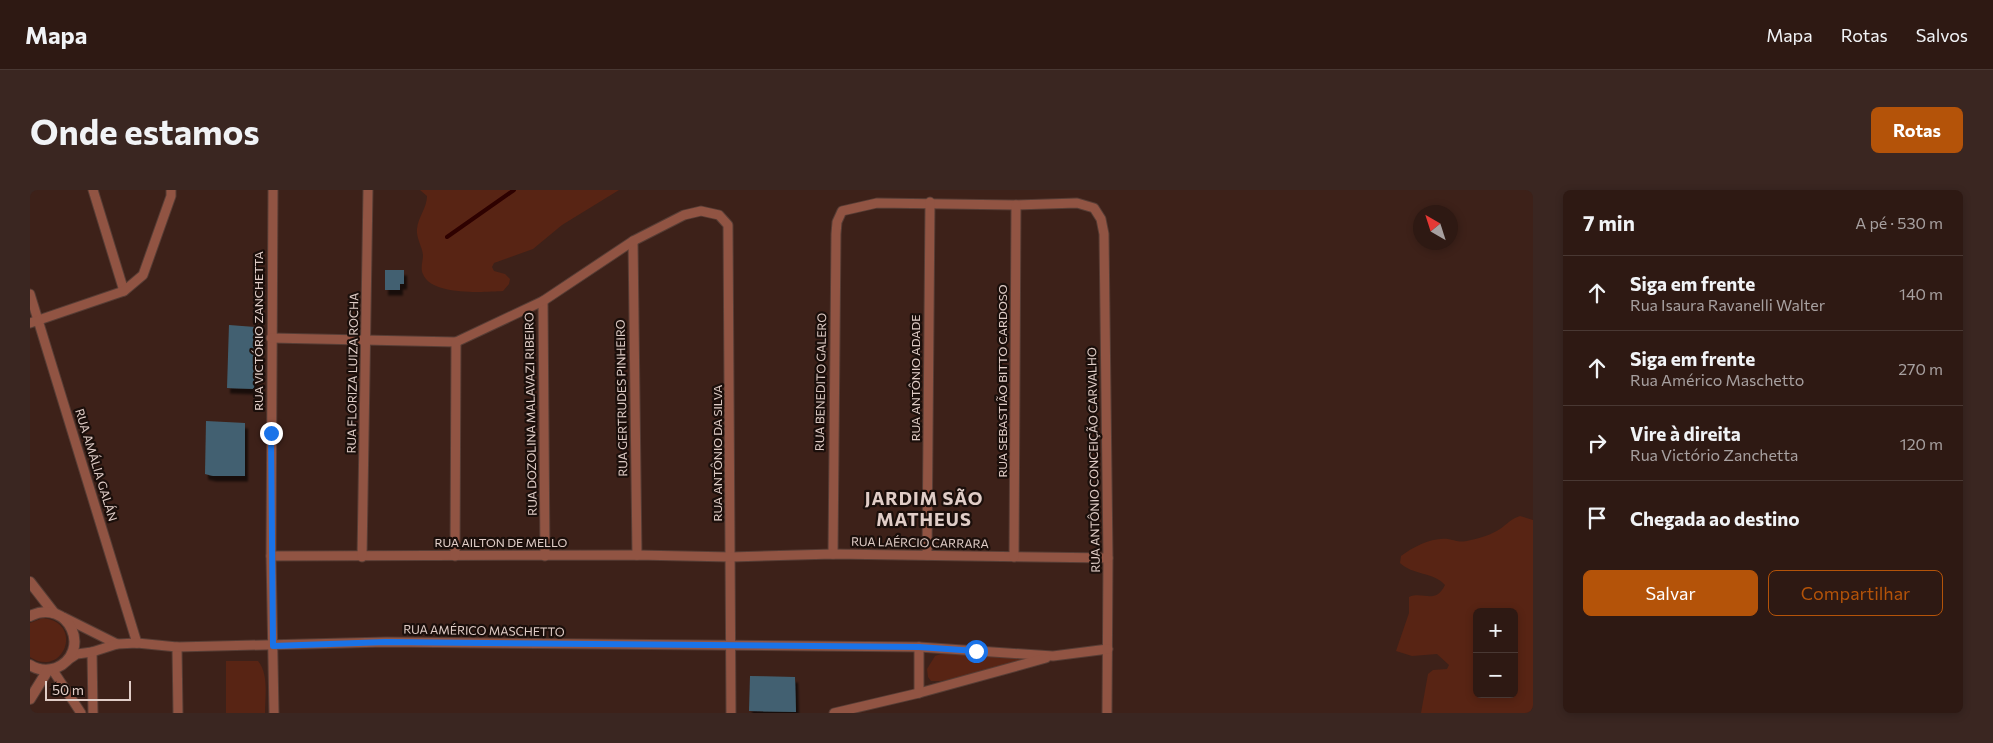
<!DOCTYPE html>
<html lang="pt">
<meta charset="utf-8">
<style>
:root{--surface:#2e1913;--page:#3a2621;--text:#f1f3f6;--muted:#a7a0a0;--line:#493833;--accent:#b45309}
body{margin:0;font-family:Commissioner,sans-serif;background:var(--page);color:var(--text)}
.controls{position:absolute;right:15px;bottom:15px;display:grid;overflow:hidden;border-radius:8px;box-shadow:0 2px 8px #0003}
.controls button{width:45px;height:45px;display:grid;place-items:center;padding:0;border:0;border-bottom:1px solid var(--line);background:var(--surface);color:var(--text);font:25px sans-serif}
.compass{position:absolute;left:1383px;top:15px;width:45px;height:45px;border-radius:50%;background:var(--surface);box-shadow:0 2px 8px #0003;rotate:321deg}
.scale{position:absolute;left:15px;bottom:12px;width:86px;box-sizing:border-box;padding-left:5px;border:2px solid #e0cdc7;border-top:0;font-size:14px;line-height:18px;white-space:nowrap;color:#e0cdc7;-webkit-text-stroke:4px #1b0f0b;paint-order:stroke}
.stop{position:absolute;width:15px;height:15px;margin:-11px;border:4px solid #1a73e8;border-radius:50%;background:#fff}
.stop.end{background:#1a73e8;border-color:#fff;box-shadow:0 1px 5px #0008}
.list{margin:0;padding:0;list-style:none}
h2{display:flex;justify-content:space-between;align-items:center;height:65px;margin:0;padding:0 20px;font-size:21px}
h2 small{font-size:16px;font-weight:400;color:var(--muted)}
.list li{display:grid;grid-template-columns:32px 1fr auto;gap:15px;align-items:center;box-sizing:border-box;height:75px;padding:0 20px;border-top:1px solid var(--line)}
.list b{display:block;font-size:19px;white-space:nowrap}
.list p{margin:0;font-size:16px;white-space:nowrap;color:var(--muted)}
.list em{font-size:16px;font-style:normal;color:var(--muted)}
.actions{display:flex;gap:10px;padding:15px 20px}
.actions a{flex:1;padding:11px 0;border:1px solid var(--accent);border-radius:8px;text-align:center;font-size:18px;color:var(--accent)}
.actions .main{background:var(--accent);color:#fff}
.icon{flex:none;width:28px;height:28px;fill:none;stroke:currentColor;stroke-width:2;stroke-linecap:round;stroke-linejoin:round}
.map{position:relative;flex:none;width:1503px;height:523px;overflow:hidden;border-radius:8px}
header{display:flex;align-items:center;gap:30px;box-sizing:border-box;height:70px;padding:0 25px;background:var(--surface);border-bottom:1px solid var(--line)}
header strong{font-size:24px}
nav{display:flex;gap:28px;margin-inline-start:auto;font-size:18px}
.intro{display:flex;align-items:center;justify-content:space-between;box-sizing:border-box;height:120px;padding:0 30px}
h1{margin:0;font-size:35px}
.button{padding:12px 22px;border-radius:8px;background:var(--accent);color:#fff;font-size:18px;font-weight:700}
main{display:flex;gap:30px;padding:0 30px}
aside{flex:1;background:var(--surface);border-radius:8px;box-shadow:0 2px 8px #0003}
.map>svg:first-child{display:block}
</style>
<header>
<strong>Mapa</strong>
<nav><a>Mapa</a><a>Rotas</a><a>Salvos</a></nav>
</header>
<div class="intro"><h1>Onde estamos</h1><a class="button">Rotas</a></div>
<main>
<div class="map">
<svg width="1503" height="523" viewBox="0 0 1503 523">
<defs>
<filter id="shadow"><feDropShadow dx="3" dy="5.5" stdDeviation="1" flood-color="#0009"/></filter>
</defs>
<rect width="100%" height="100%" fill="#3d2119"/>
<g fill="#582414" fill-rule="evenodd">
<path d="M 390,0 L 589,0 L 532,35 L 503,59 L 464,73 L 462,77 L 464,81 L 475,84 L 480,89 L 479,94 L 473,101 C 454,102 401,106 393,84 C 390,79 393,71 393,65 C 392,56 386,48 387,39 C 388,27 397,18 397,6 Z"/>
<path d="M 1490,326 L 1503,330 L 1503,523 L 1391,523 L 1398,484 L 1403,480 L 1417,479 L 1419,475 L 1407,464 L 1382,466 L 1366,461 L 1379,423 L 1379,407 C 1394,401 1405,415 1415,395 C 1404,382 1382,385 1370,373 L 1371,366 C 1383,357 1402,347 1418,349 C 1428,351 1429,353 1441,350 C 1450,348 1463,344 1470,339 C 1477,334 1481,329 1490,326 ZM 1447,422 L 1484,422 L 1484,504 L 1447,504 Z"/>
<path d="M 13,428 C 55,433 33,489 0,467 L 0,433 Z"/>
<path d="M 911,464 L 989,465 L 995,466 L 997,471 L 990,475 L 911,491 L 901,491 L 898,487 L 897,479 L 905,466 Z"/>
<path d="M 196,471 L 228,471 C 239,484 235,507 235,523 L 196,523 Z"/>
</g>
<g fill="none" stroke-linecap="round" stroke-linejoin="round">
<path stroke="#2e0100" stroke-width="4" d="M 417,47 L 484,0"/>
</g>
<g fill="#426171" filter="url(#shadow)">
<path d="M 355,80 L 374,80 L 374,94 L 370,94 L 370,100 L 355,100 Z"/>
<path d="M 199,135 L 225,137 L 224,199 L 197,198 Z"/>
<path d="M 176,231 L 215,233 L 215,286 L 183,286 L 175,284 Z"/>
<path d="M 720,486 L 765,487 L 766,522 L 719,521 Z"/>
</g>
<g fill="none" stroke-linecap="round" stroke-linejoin="round">
<defs>
<g id="minor">
<path d="M 63,0 L 94,101"/>
<path d="M 243,0 L 241,366 L 244,523"/>
<path d="M 603,51 L 607,365"/>
<path d="M 0,104 L 107,453"/>
<path d="M 513,111 L 515,366"/>
<path d="M 0,133 L 94,101 L 113,85 L 141,6 L 141,0"/>
<path d="M 241,148 L 426,152 L 513,111 L 603,51 L 654,25 L 671,21 L 689,25 L 698,35 L 701,523"/>
<path d="M 803,364 L 806,44 L 807,32 L 812,21 L 847,13 L 986,15 L 1047,13 L 1064,18 L 1071,29 L 1074,44 L 1078,368 L 1077,523"/>
<path d="M 897,365 L 900,12"/>
<path d="M 241,366 L 607,365 L 701,367 L 803,364 L 1078,368"/>
<path d="M 425,366 L 426,152"/>
<path d="M 332,367 L 338,0"/>
<path d="M 984,367 L 986,15"/>
<path d="M 33,427 L 87,454"/>
<path d="M 147,457 L 148,523"/>
<path d="M 889,457 L 889,503"/>
<path d="M 62,462 L 63,523"/>
<path d="M 38,470 L 47,464 L 62,462 L 87,454 L 107,453 L 147,457 L 356,452 L 889,457 L 1023,466 L 1078,459"/>
<path d="M 22,479 L 51,523"/>
<path d="M 804,523 L 889,503 L 1016,468"/>
</g>
<g id="tertiary">
<path d="M 0,392 L 24,423"/>
<path d="M 0,426 C 39,407 63,462 26,478 C 17,481 8,480 0,475"/>
<path d="M 0,509 L 18,480"/>
</g>
</defs>
<use href="#minor" stroke="#573d35" stroke-width="11"/>
<use href="#tertiary" stroke="#573d35" stroke-width="12"/>
<use href="#minor" stroke="#915443" stroke-width="9"/>
<use href="#tertiary" stroke="#915443" stroke-width="10"/>
</g>
<g fill="none" stroke-linecap="round" stroke-linejoin="round">
<path stroke="#1a73e8" stroke-width="6" d="M 241,243 L 243,456 L 356,452 L 889,457 L 946,461"/>
</g>
<g text-anchor="middle" stroke-width="4.5" stroke-linejoin="round" paint-order="stroke">
<g font-size="12" fill="#e0cdc7" stroke="#1b0f0b">
<text transform="translate(229 141) rotate(-90)" y="4">RUA VICTÓRIO ZANCHETTA</text>
<text transform="translate(323 183) rotate(-89)" y="4">RUA FLORIZA LUIZA ROCHA</text>
<text transform="translate(886 188) rotate(-90)" y="4">RUA ANTÔNIO ADADE</text>
<text transform="translate(973 191) rotate(-90)" y="4">RUA SEBASTIÃO BITTO CARDOSO</text>
<text transform="translate(791 192) rotate(-89)" y="4">RUA BENEDITO GALERO</text>
<text transform="translate(592 208) rotate(-91)" y="4">RUA GERTRUDES PINHEIRO</text>
<text transform="translate(501 224) rotate(-91)" y="4">RUA DOZOLINA MALAVAZI RIBEIRO</text>
<text transform="translate(688 263) rotate(-90)" y="4">RUA ANTÔNIO DA SILVA</text>
<text transform="translate(1064 270) rotate(-91)" y="4">RUA ANTÔNIO CONCEIÇÃO CARVALHO</text>
<text transform="translate(66 275) rotate(73)" y="4">RUA AMÁLIA GALÁN</text>
<text x="471" y="357">RUA AILTON DE MELLO</text>
<text transform="translate(890 353) rotate(1)" y="4">RUA LAÉRCIO CARRARA</text>
<text transform="translate(454 441) rotate(1)" y="4">RUA AMÉRICO MASCHETTO</text>
</g>
<g font-size="18" font-weight="bold" letter-spacing="1" fill="#e0cdc7" stroke="#1b0f0b">
<text x="894" y="315">JARDIM SÃO<tspan x="894" dy="21">MATHEUS</tspan></text>
</g>
</g>
</svg>
<div class="controls">
<button>+</button>
<button>−</button>
</div>
<svg class="compass" viewBox="-18 -18 36 36"><path d="M0-13l5 13h-10z" fill="#e53935"/><path d="M0 13l5-13h-10z" fill="#a7a0a0"/></svg>
<div class="scale">50 m</div>
<div class="stop" style="left:946px;top:461px"></div>
<div class="stop end" style="left:241px;top:243px"></div>
</div>
<aside>
<h2>7 min<small>A pé · 530 m</small></h2>
<ul class="list">
<li><svg class="icon" aria-label="ahead" viewBox="0 0 24 24"><path d="M12 20V5M6 11l6-6 6 6"/></svg><div><b>Siga em frente</b><p>Rua Isaura Ravanelli Walter</p></div><em>140 m</em></li>
<li><svg class="icon" aria-label="ahead" viewBox="0 0 24 24"><path d="M12 20V5M6 11l6-6 6 6"/></svg><div><b>Siga em frente</b><p>Rua Américo Maschetto</p></div><em>270 m</em></li>
<li><svg class="icon" aria-label="right" viewBox="0 0 24 24"><path d="M7 20v-9h11M14 6l5 5-5 5"/></svg><div><b>Vire à direita</b><p>Rua Victório Zanchetta</p></div><em>120 m</em></li>
<li><svg class="icon" aria-label="arrive" viewBox="0 0 24 24"><path d="M6 21V4h12l-3 4 3 4H6"/></svg><div><b>Chegada ao destino</b></div></li>
</ul>
<div class="actions"><a class="main">Salvar</a><a>Compartilhar</a></div>
</aside>
</main>
